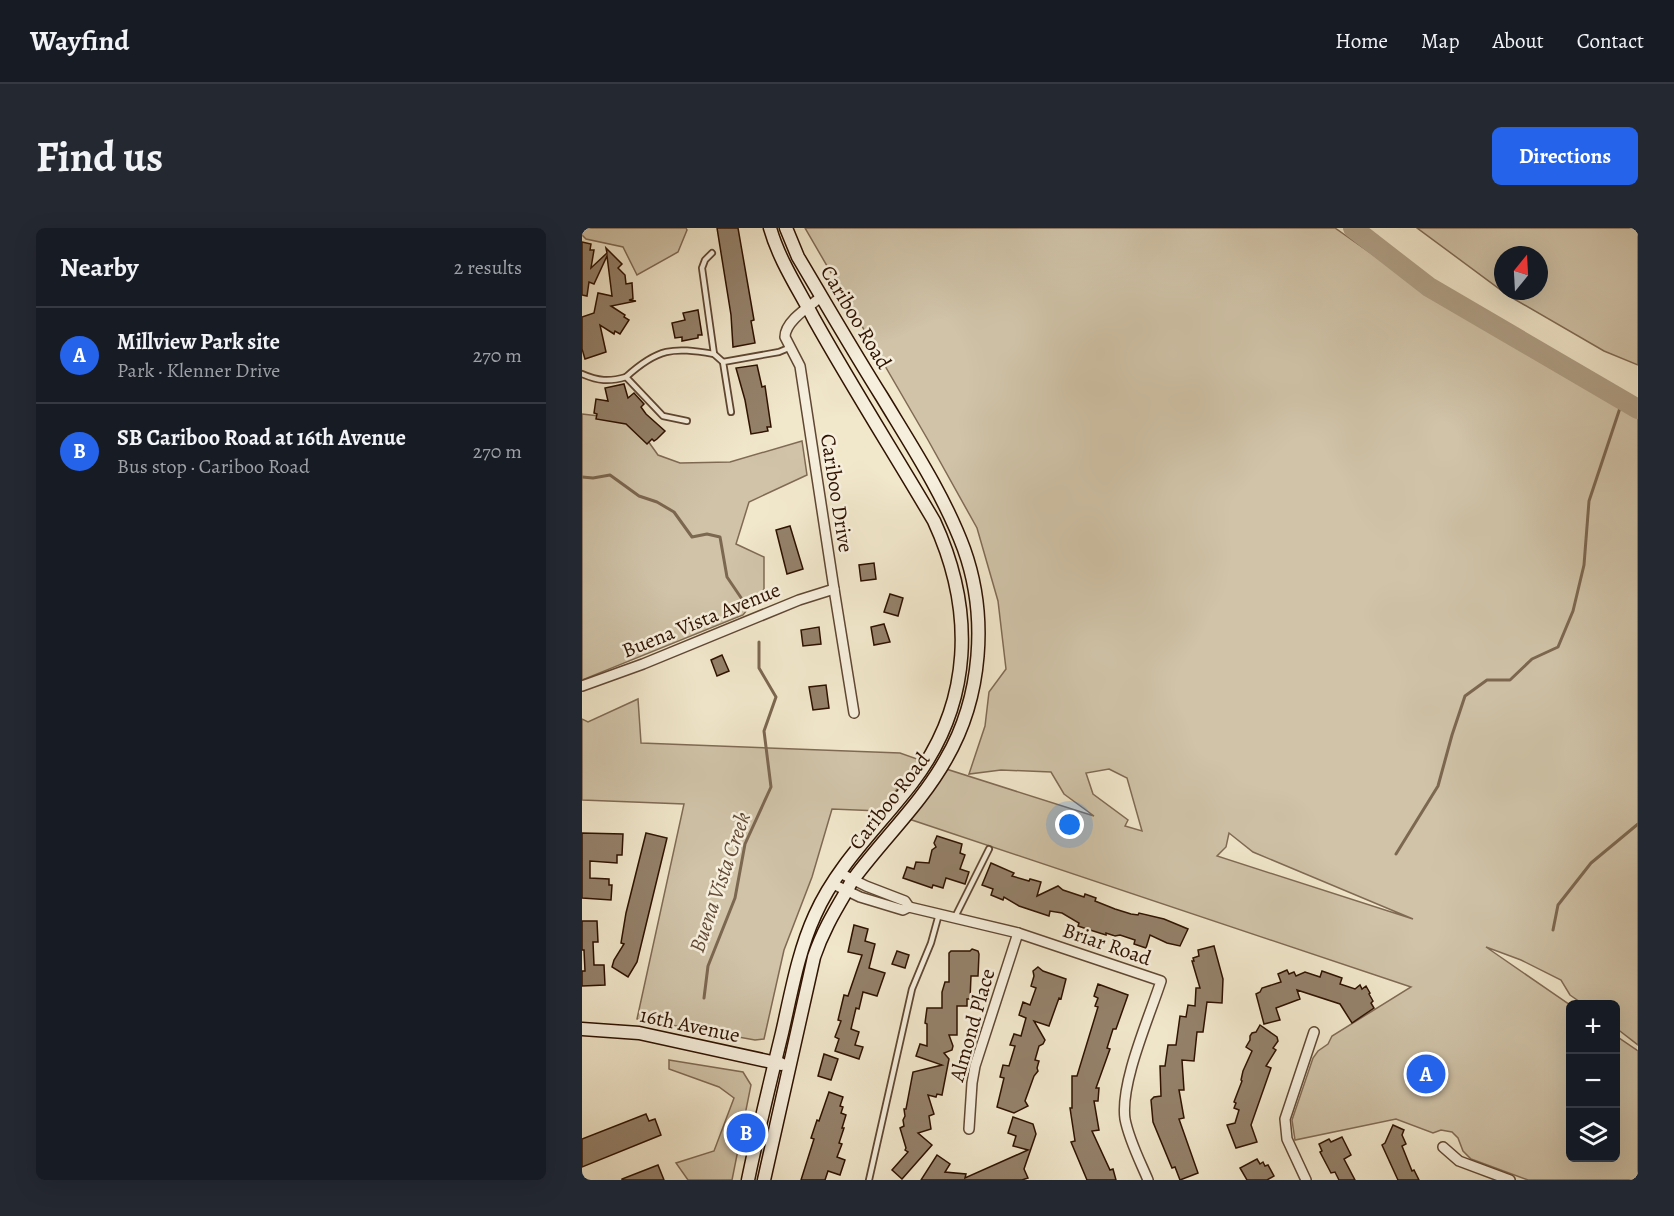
<!DOCTYPE html>
<meta charset="utf-8">
<style>
:root{--surface:#171b24;--page:#242831;--text:#f1f3f6;--muted:#9ea1a6;--line:#363941;--accent:#2563eb}
body{margin:0;font-family:Alegreya,serif;background:var(--page);color:var(--text)}
.controls{position:absolute;right:18px;bottom:18px;display:grid;overflow:hidden;border-radius:9px;box-shadow:0 6px 24px #0002}
.controls button{width:54px;height:54px;display:grid;place-items:center;padding:0;border:0;border-bottom:2px solid var(--line);background:var(--surface);color:var(--text);font:30px sans-serif}
.compass{position:absolute;left:912px;top:18px;width:54px;height:54px;border-radius:50%;background:var(--surface);box-shadow:0 6px 24px #0002;rotate:18deg}
.you{position:absolute;left:488px;top:597px;width:21px;height:21px;margin:-15px;border:4px solid #fff;border-radius:50%;background:#1a73e8;box-shadow:0 0 0 9px #1a73e833}
.badge{display:grid;place-items:center;width:39px;height:39px;border-radius:50%;background:var(--accent);color:#fff;font-size:20px;font-weight:700}
.pin{position:absolute;translate:-50% -50%;border:3px solid #fff;box-shadow:0 2px 6px #0006}
.list{margin:0;padding:0;list-style:none}
h2{display:flex;justify-content:space-between;align-items:center;height:78px;margin:0;padding:0 24px;font-size:26px}
h2 small{font-size:20px;font-weight:400;color:var(--muted)}
.list li{display:grid;grid-template-columns:39px 1fr auto;gap:18px;align-items:center;box-sizing:border-box;height:96px;padding:0 24px;border-top:2px solid var(--line)}
.list b{display:block;font-size:22px;white-space:nowrap}
.list p{margin:0;font-size:20px;white-space:nowrap;color:var(--muted)}
.list em{font-size:20px;font-style:normal;color:var(--muted)}
.icon{flex:none;width:33px;height:33px;fill:none;stroke:currentColor;stroke-width:2;stroke-linecap:round;stroke-linejoin:round}
.map{position:relative;flex:none;width:1056px;height:952px;overflow:hidden;border-radius:9px}
header{display:flex;align-items:center;gap:36px;box-sizing:border-box;height:84px;padding:0 30px;background:var(--surface);border-bottom:2px solid var(--line)}
header strong{font-size:28px}
nav{display:flex;gap:33px;margin-inline-start:auto;font-size:21px}
.intro{display:flex;align-items:center;justify-content:space-between;box-sizing:border-box;height:144px;padding:0 36px}
h1{margin:0;font-size:42px}
.button{padding:15px 27px;border-radius:9px;background:var(--accent);color:#fff;font-size:21px;font-weight:700}
main{display:flex;gap:36px;padding:0 36px}
aside{flex:1;background:var(--surface);border-radius:9px;box-shadow:0 6px 24px #0002}
.map>svg:first-child{display:block}
</style>
<header>
<strong>Wayfind</strong>
<nav><a>Home</a><a>Map</a><a>About</a><a>Contact</a></nav>
</header>
<div class="intro"><h1>Find us</h1><a class="button">Directions</a></div>
<main>
<aside>
<h2>Nearby<small>2 results</small></h2>
<ul class="list">
<li><span class="badge">A</span><div><b>Millview Park site</b><p>Park · Klenner Drive</p></div><em>270 m</em></li>
<li><span class="badge">B</span><div><b>SB Cariboo Road at 16th Avenue</b><p>Bus stop · Cariboo Road</p></div><em>270 m</em></li>
</ul>
</aside>
<div class="map">
<svg width="1056" height="952" viewBox="0 0 1056 952">
<rect width="100%" height="100%" fill="#f1e7cb"/>
<filter id="stains"><feTurbulence type="fractalNoise" baseFrequency=".00333" numOctaves="4"/><feColorMatrix values="0 0 0 0 .2 0 0 0 0 .09 0 0 0 0 .02 0 0 0 .5 -.17"/></filter>
<radialGradient id="worn" r=".72"><stop offset=".6" stop-color="#630" stop-opacity="0"/><stop offset="1" stop-color="#630" stop-opacity=".3"/></radialGradient>
<g fill="#d0c3a8" stroke="#806a54" stroke-width="1.5" fill-rule="evenodd">
<path d="M 0,0 L 104,0 L 105,2 L 96,24 L 55,47 L 41,19 L 4,11 L 0,7 Z"/>
<path d="M 223,0 L 753,0 C 850,69 951,133 1056,189 L 1056,817 L 1034,800 L 1034,776 L 1001,776 L 988,767 L 979,752 L 939,732 L 904,719 L 988,777 L 988,930 L 1034,930 L 1034,808 L 1056,823 L 1056,952 L 946,952 L 889,931 L 881,923 L 876,910 L 870,904 L 859,902 L 851,905 L 814,891 L 713,912 L 710,892 L 731,830 L 736,823 L 746,816 L 750,808 L 829,759 L 327,591 L 364,541 L 512,588 L 482,566 L 469,544 L 419,542 L 387,546 L 403,498 L 407,464 L 424,441 L 416,373 L 395,300 L 346,212 ZM 527,541 L 545,550 L 560,603 L 543,598 L 546,592 L 511,566 L 504,545 ZM 647,605 L 671,624 L 831,691 L 635,628 L 644,619 Z"/>
<path d="M 835,0 L 1056,0 L 1056,137 L 1022,123 L 927,68 ZM 921,27 L 957,27 L 957,63 L 921,63 Z"/>
<path d="M 0,186 L 51,192 L 76,227 L 98,235 L 148,234 L 220,213 L 225,247 L 167,274 L 154,316 L 182,329 L 182,361 L 161,387 L 0,452 Z"/>
<path d="M 56,471 L 59,515 L 318,525 L 338,532 L 298,583 L 250,581 L 230,649 L 202,722 L 182,811 L 173,812 L 55,791 L 102,576 L 0,572 L 0,491 L 6,494 Z"/>
<path d="M 87,832 L 161,844 L 169,857 L 150,952 L 106,952 L 94,935 L 132,923 L 152,870 L 137,859 L 87,841 Z"/>
</g>
<g fill="none" stroke-linecap="round" stroke-linejoin="round">
<g stroke="#7c6750" stroke-width="3">
<path d="M 0,249 L 11,250 L 28,247 L 57,268 L 75,274 L 92,284 L 110,309 L 125,306 L 138,309 L 145,349 L 166,380"/>
<path d="M 814,626 L 856,558 L 870,507 L 883,468 L 905,452 L 928,452 L 950,431 L 976,419 L 991,383 L 1002,337 L 1007,273 L 1040,174"/>
<path d="M 971,702 L 976,677 L 1009,635 L 1056,596"/>
<path d="M 122,770 L 126,738 L 153,670 L 163,616 L 189,559 L 182,503 L 194,469 L 177,440 L 177,414"/>
</g>
<path stroke="#af9f86" stroke-width="20" d="M 771,0 L 847,59 L 1056,181"/>
</g>
<g fill="#94816a" stroke="#2f1200" stroke-width="1.5">
<path d="M 135,0 L 156,0 L 172,92 L 169,93 L 173,115 L 151,119 L 149,87 Z"/>
<path d="M 0,14 L 9,16 L 8,22 L 12,22 L 9,40 L 25,25 L 24,20 L 40,36 L 36,40 L 43,47 L 44,56 L 50,55 L 51,71 L 47,72 L 54,73 L 29,78 L 43,87 L 42,89 L 47,92 L 38,106 L 33,103 L 32,106 L 18,97 L 24,124 L 3,131 L 0,121 L 0,89 L 12,85 L 16,65 L 30,68 L 25,28 L 12,56 L 7,54 L 5,68 L 0,67 Z"/>
<path d="M 116,82 L 120,107 L 116,107 L 116,110 L 100,113 L 100,109 L 93,110 L 90,95 L 103,92 L 101,85 Z"/>
<path d="M 175,137 L 180,159 L 183,158 L 189,199 L 185,199 L 186,203 L 169,206 L 163,172 L 154,140 Z"/>
<path d="M 42,156 L 46,170 L 52,165 L 62,176 L 59,179 L 64,186 L 83,203 L 75,211 L 72,213 L 70,211 L 65,216 L 44,196 L 14,191 L 15,186 L 12,185 L 14,171 L 26,173 L 23,160 Z"/>
<path d="M 208,298 L 221,341 L 205,346 L 194,302 Z"/>
<path d="M 292,335 L 294,351 L 279,353 L 277,337 Z"/>
<path d="M 308,366 L 321,370 L 316,388 L 302,384 Z"/>
<path d="M 302,396 L 308,414 L 292,417 L 289,399 Z"/>
<path d="M 237,399 L 239,416 L 221,418 L 219,402 Z"/>
<path d="M 140,427 L 147,443 L 135,448 L 129,432 Z"/>
<path d="M 244,457 L 247,480 L 231,482 L 227,459 Z"/>
<path d="M 0,605 L 41,606 L 40,627 L 35,627 L 35,635 L 8,633 L 8,650 L 27,651 L 27,657 L 30,657 L 29,672 L 0,670 Z"/>
<path d="M 64,605 L 85,610 L 55,734 L 46,749 L 30,739 L 32,732 L 42,716 L 39,715 L 44,685 Z"/>
<path d="M 355,608 L 380,616 L 378,625 L 383,627 L 378,641 L 387,644 L 383,656 L 364,650 L 361,660 L 351,657 L 350,660 L 321,650 L 325,639 L 332,641 L 334,634 L 347,635 L 350,622 L 354,619 L 352,615 Z"/>
<path d="M 409,635 L 432,645 L 430,648 L 447,653 L 448,651 L 459,654 L 455,668 L 476,658 L 481,662 L 502,669 L 503,666 L 514,670 L 513,673 L 533,681 L 549,686 L 556,687 L 557,685 L 582,691 L 606,701 L 598,718 L 585,715 L 568,707 L 564,720 L 552,716 L 553,712 L 538,707 L 533,708 L 524,705 L 524,707 L 508,702 L 496,698 L 497,695 L 480,685 L 468,683 L 467,688 L 437,678 L 422,669 L 421,672 L 409,667 L 411,661 L 400,657 Z"/>
<path d="M 0,693 L 15,693 L 16,714 L 11,714 L 12,737 L 22,737 L 23,757 L 0,758 L 0,743 L 3,743 L 2,722 L 0,722 Z"/>
<path d="M 272,697 L 286,701 L 283,713 L 293,716 L 287,740 L 303,745 L 295,768 L 281,764 L 277,781 L 274,780 L 269,801 L 277,804 L 273,817 L 281,819 L 277,831 L 253,823 L 257,811 L 253,809 L 259,793 L 256,792 L 262,767 L 266,768 L 280,727 L 266,724 Z"/>
<path d="M 632,718 L 641,751 L 640,775 L 625,774 L 621,804 L 615,804 L 612,833 L 600,832 L 602,862 L 597,862 L 602,890 L 597,891 L 616,945 L 598,952 L 593,939 L 590,940 L 571,894 L 569,872 L 572,869 L 579,868 L 578,838 L 583,838 L 586,817 L 594,817 L 598,788 L 604,789 L 606,777 L 613,778 L 614,760 L 618,760 L 610,733 L 612,733 L 611,730 L 617,728 L 616,722 Z"/>
<path d="M 390,721 L 396,723 L 397,726 L 396,748 L 389,748 L 388,771 L 385,771 L 385,778 L 375,778 L 375,807 L 367,807 L 371,818 L 370,822 L 362,825 L 367,831 L 360,867 L 355,866 L 354,869 L 346,867 L 352,886 L 347,888 L 349,901 L 336,905 L 350,917 L 320,951 L 310,942 L 326,924 L 323,922 L 324,920 L 318,900 L 322,898 L 321,892 L 323,888 L 322,881 L 324,881 L 331,844 L 360,837 L 334,828 L 338,816 L 345,818 L 345,796 L 343,795 L 345,780 L 360,780 L 360,764 L 363,754 L 367,754 L 367,725 L 369,723 L 388,723 Z"/>
<path d="M 315,723 L 327,727 L 323,740 L 310,736 Z"/>
<path d="M 456,739 L 461,743 L 484,751 L 479,771 L 477,770 L 467,798 L 452,793 L 463,812 L 461,816 L 457,818 L 453,832 L 457,833 L 455,840 L 456,843 L 452,848 L 443,873 L 446,878 L 432,885 L 415,879 L 422,850 L 418,849 L 421,837 L 427,838 L 433,818 L 428,817 L 432,806 L 439,808 L 444,790 L 437,787 L 441,774 L 448,777 L 454,760 L 449,758 L 452,748 L 451,743 Z"/>
<path d="M 705,742 L 707,746 L 712,744 L 714,748 L 723,744 L 738,749 L 740,743 L 760,750 L 758,756 L 773,761 L 778,757 L 780,761 L 784,758 L 788,765 L 787,766 L 791,773 L 789,775 L 792,780 L 770,795 L 758,776 L 715,762 L 718,771 L 694,780 L 698,792 L 682,796 L 674,766 L 678,764 L 680,760 L 699,754 L 696,746 Z"/>
<path d="M 516,756 L 546,767 L 534,801 L 531,801 L 525,820 L 528,821 L 514,860 L 517,860 L 516,873 L 512,873 L 517,902 L 510,903 L 528,942 L 531,941 L 534,952 L 505,952 L 489,914 L 493,913 L 488,880 L 490,880 L 490,848 L 495,848 L 516,779 L 513,778 L 516,770 L 512,768 Z"/>
<path d="M 678,797 L 695,809 L 696,813 L 691,820 L 694,822 L 684,838 L 689,840 L 669,897 L 675,914 L 654,920 L 645,897 L 653,895 L 657,882 L 652,880 L 654,875 L 652,874 L 660,853 L 659,852 L 661,843 L 670,823 L 664,819 L 668,812 L 668,808 L 670,805 L 674,804 Z"/>
<path d="M 242,826 L 256,831 L 249,852 L 236,848 Z"/>
<path d="M 247,864 L 261,869 L 258,878 L 261,879 L 259,885 L 264,887 L 260,900 L 262,900 L 257,915 L 260,916 L 255,929 L 263,932 L 258,947 L 246,943 L 243,952 L 219,952 L 232,911 L 229,910 L 235,892 L 237,893 Z"/>
<path d="M 64,886 L 67,893 L 73,891 L 79,907 L 0,939 L 0,911 Z"/>
<path d="M 431,889 L 451,896 L 454,906 L 442,941 L 446,950 L 440,952 L 339,952 L 355,927 L 368,936 L 363,944 L 384,946 L 383,950 L 446,922 L 431,918 L 434,908 L 426,905 Z"/>
<path d="M 811,897 L 822,902 L 820,907 L 824,916 L 820,918 L 830,943 L 832,942 L 837,952 L 816,952 L 800,917 L 803,915 Z"/>
<path d="M 760,909 L 769,927 L 762,931 L 773,952 L 757,952 L 753,944 L 749,945 L 738,924 L 740,923 L 737,916 L 747,911 L 749,914 Z"/>
<path d="M 675,931 L 678,936 L 681,934 L 683,938 L 686,937 L 692,948 L 685,952 L 665,952 L 658,940 Z"/>
<path d="M 76,937 L 82,952 L 40,952 L 40,951 Z"/>
</g>
<g fill="none" stroke-linecap="round" stroke-linejoin="round">
<defs>
<g id="lane">
<path d="M 130,25 L 123,32 L 120,40 L 132,126 L 141,134"/>
<path d="M 0,146 C 16,153 27,154 44,149"/>
<path d="M 149,184 L 141,134 L 197,124 L 209,119"/>
<path d="M 105,193 L 81,188 L 44,149 C 76,120 90,119 132,126"/>
<path d="M 373,689 L 407,621"/>
<path d="M 287,952 L 330,761 L 349,715 L 357,686"/>
</g>
<g id="street">
<path d="M 239,69 C 228,78 203,93 203,109 L 218,138 L 252,361 L 272,485"/>
<path d="M 0,458 L 61,436 L 217,372 L 252,361"/>
<path d="M 258,645 L 284,658 L 323,673 L 327,679"/>
<path d="M 251,656 L 278,669 L 321,682 L 327,679 L 436,705 L 579,753 C 567,790 538,855 543,891 C 547,912 558,933 566,952"/>
<path d="M 387,901 L 390,855 L 393,838 L 436,705"/>
<path d="M 861,919 L 877,933 L 928,952"/>
<path d="M 724,952 L 705,911 L 703,891 L 732,804"/>
</g>
<g id="secondary">
<path d="M 0,801 L 57,805 L 199,836"/>
<path d="M 166,952 C 176,903 188,854 200,805 C 209,766 216,724 233,687 C 255,637 297,598 330,555 C 391,475 393,382 352,293 C 312,225 270,159 232,91 C 217,62 197,32 188,0"/>
<path d="M 182,952 L 232,729 C 240,705 251,686 264,664 C 267,659 269,653 273,649 C 303,609 340,574 364,531 C 400,469 406,388 382,321 C 362,267 329,217 300,169 C 271,123 244,76 216,29 L 204,0"/>
</g>
</defs>
<use href="#lane" stroke="#604733" stroke-width="8"/>
<use href="#street" stroke="#604733" stroke-width="12"/>
<use href="#secondary" stroke="#2f1200" stroke-width="15"/>
<use href="#lane" stroke="#f6efdd" stroke-width="4.5"/>
<use href="#street" stroke="#f6efdd" stroke-width="9"/>
<use href="#secondary" stroke="#f6efdd" stroke-width="12"/>
</g>
<g text-anchor="middle" stroke-width="5" stroke-linejoin="round" paint-order="stroke">
<g font-size="21" fill="#2f1200" stroke="#f6efdd">
<text transform="translate(274 89) rotate(59)" y="7">Cariboo Road</text>
<text transform="translate(255 265) rotate(81)" y="7">Cariboo Drive</text>
<text transform="translate(119 392) rotate(-22)" y="7">Buena Vista Avenue</text>
<text transform="translate(307 573) rotate(-52)" y="7">Cariboo Road</text>
<text transform="translate(525 716) rotate(19)" y="7">Briar Road</text>
<text transform="translate(108 797) rotate(12)" y="7">16th Avenue</text>
<text transform="translate(390 797) rotate(-74)" y="7">Almond Place</text>
</g>
<g font-size="22" font-style="italic" fill="#624a36" stroke="#f6efdd">
<text transform="translate(137 654) rotate(-71)" y="8">Buena Vista Creek</text>
</g>
</g>
<rect width="100%" height="100%" filter="url(#stains)"/>
<rect width="100%" height="100%" fill="url(#worn)"/>
</svg>
<div class="controls">
<button>+</button>
<button>−</button>
<button><svg class="icon" aria-label="layers" viewBox="0 0 24 24"><path d="M12 4l9 5-9 5-9-5zM3 14l9 5 9-5"/></svg></button>
</div>
<svg class="compass" viewBox="-18 -18 36 36"><path d="M0-13l5 13h-10z" fill="#e53935"/><path d="M0 13l5-13h-10z" fill="#9ea1a6"/></svg>
<div class="you"></div>
<div class="pin badge" style="left:844px;top:846px">A</div>
<div class="pin badge" style="left:164px;top:905px">B</div>
</div>
</main>
